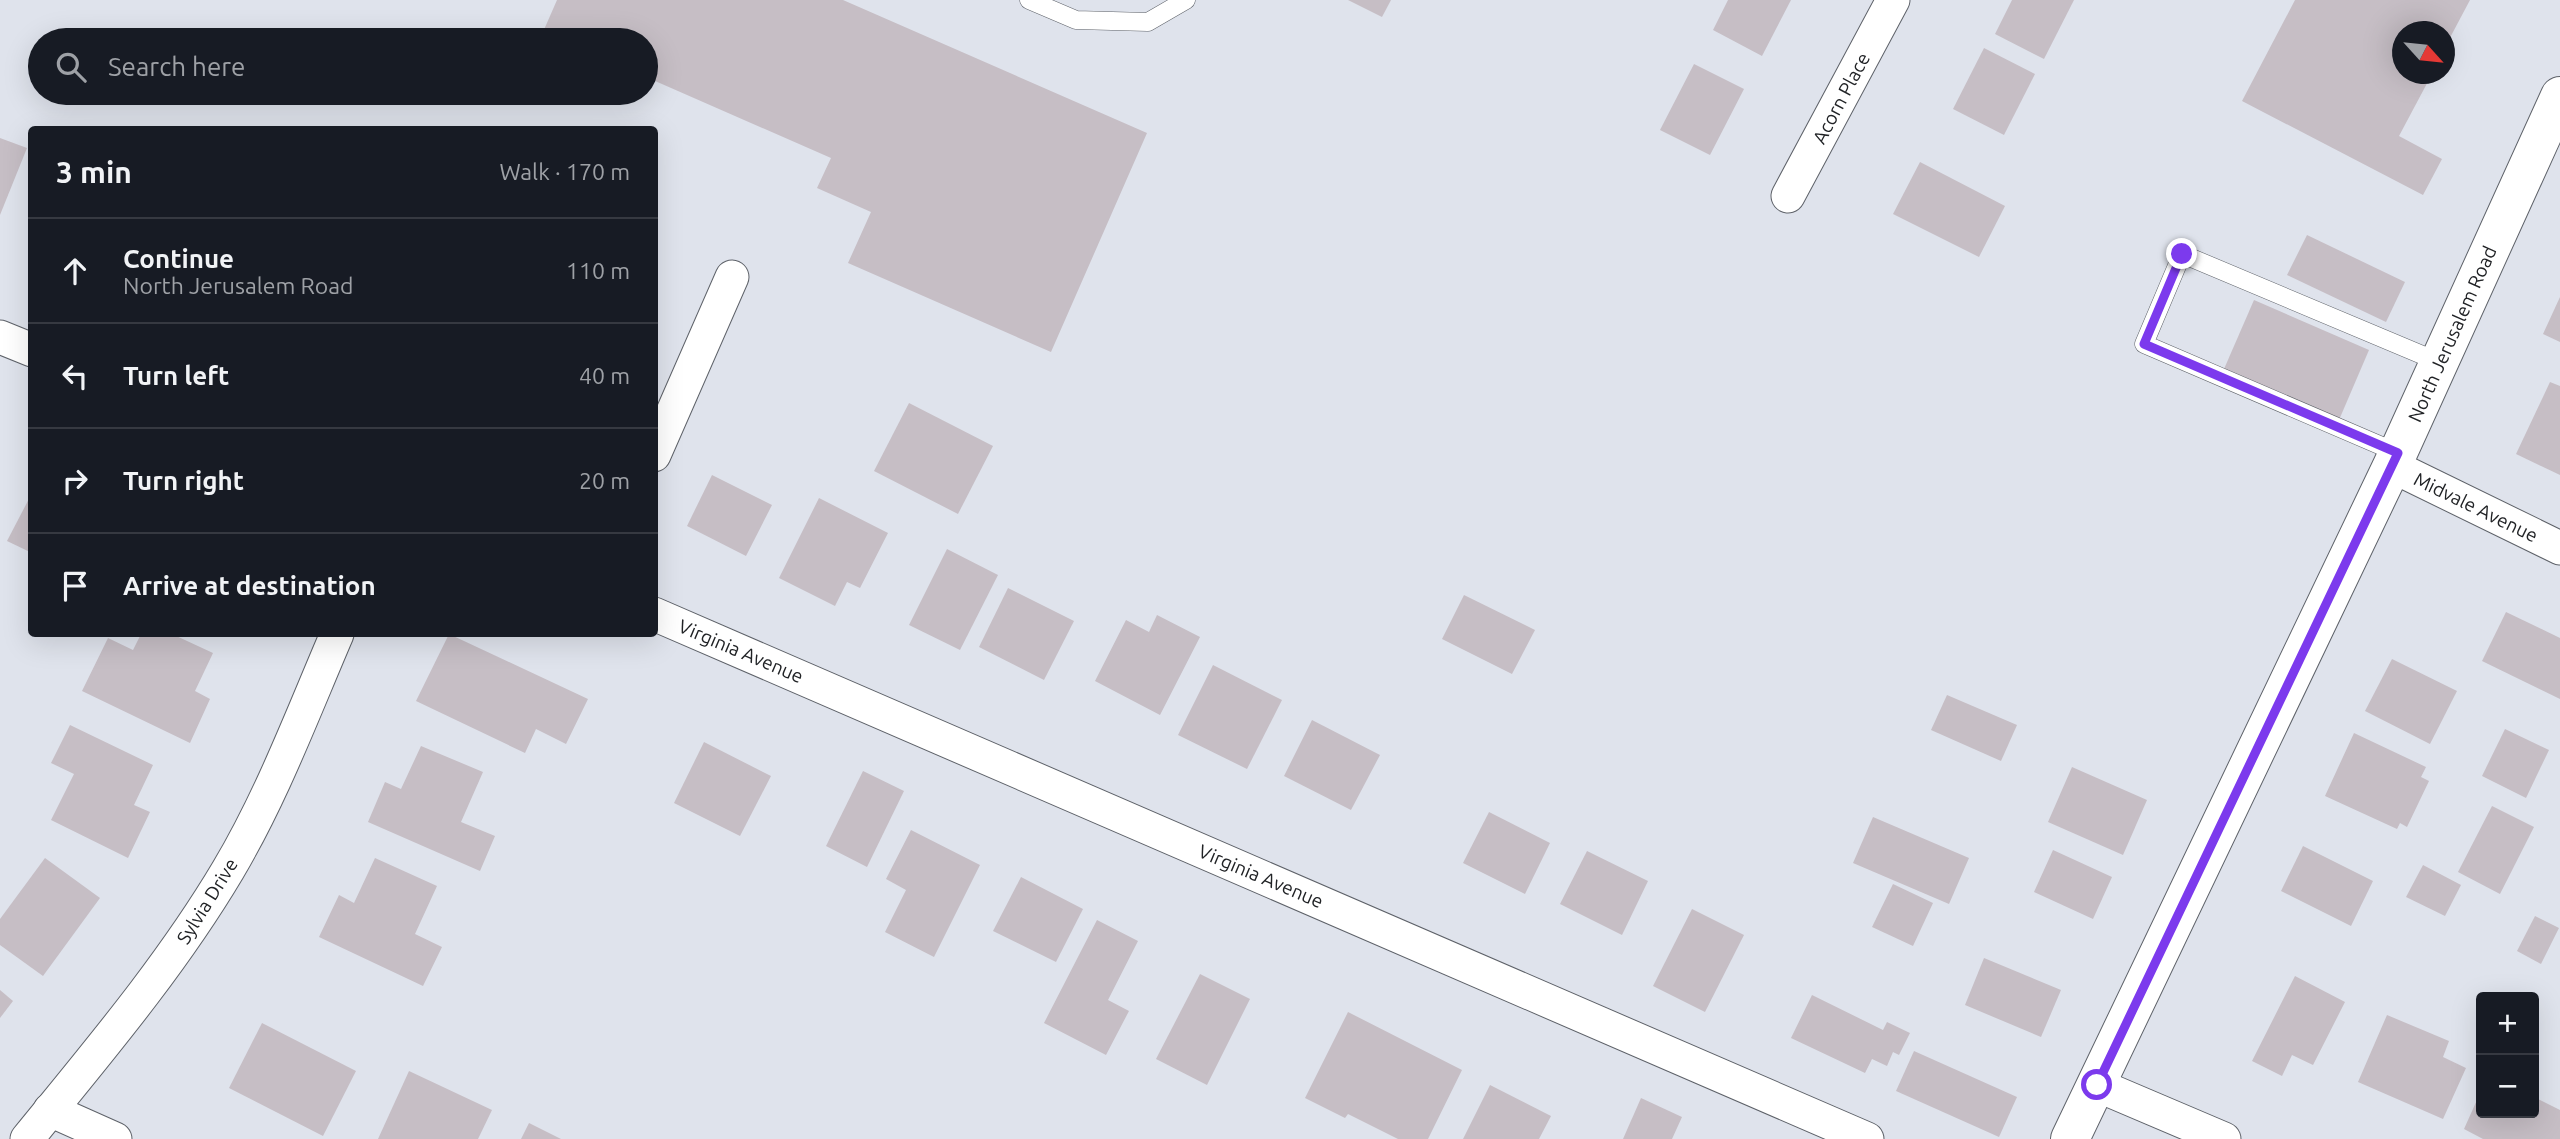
<!DOCTYPE html>
<meta charset="utf-8">
<style>
:root{--surface:#171b24;--page:#20242c;--text:#f1f3f6;--muted:#9ea1a6;--line:#363941}
body{margin:0;font-family:Ubuntu,sans-serif;background:var(--page);color:var(--text)}
.controls{position:absolute;right:21px;bottom:21px;display:grid;overflow:hidden;border-radius:7px;box-shadow:0 7px 28px #0002}
.controls button{width:63px;height:63px;display:grid;place-items:center;padding:0;border:0;border-bottom:2px solid var(--line);background:var(--surface);color:var(--text);font:35px sans-serif}
.compass{position:absolute;left:2392px;top:21px;width:63px;height:63px;border-radius:50%;background:var(--surface);box-shadow:0 7px 28px #0002;rotate:117deg}
.stop{position:absolute;width:21px;height:21px;margin:-16px;border:5px solid #7c3aed;border-radius:50%;background:#fff}
.stop.end{background:#7c3aed;border-color:#fff;box-shadow:0 2px 7px #0008}
.list{margin:0;padding:0;list-style:none}
h2{display:flex;justify-content:space-between;align-items:center;height:91px;margin:0;padding:0 28px;font-size:30px}
h2 small{font-size:23px;font-weight:400;color:var(--muted)}
.list li{display:grid;grid-template-columns:46px 1fr auto;gap:21px;align-items:center;box-sizing:border-box;height:105px;padding:0 28px;border-top:2px solid var(--line)}
.list b{display:block;font-size:26px;white-space:nowrap}
.list p{margin:0;font-size:23px;white-space:nowrap;color:var(--muted)}
.list em{font-size:23px;font-style:normal;color:var(--muted)}
.icon{flex:none;width:38px;height:38px;fill:none;stroke:currentColor;stroke-width:2;stroke-linecap:round;stroke-linejoin:round}
.map{position:relative;flex:none;width:2560px;height:1139px;overflow:hidden}
.search{position:absolute;background:var(--surface);box-shadow:0 7px 28px #0002;left:28px;top:28px;width:630px;height:77px;display:flex;align-items:center;gap:18px;box-sizing:border-box;padding:0 24px;border-radius:38px;color:var(--muted);font-size:26px}
.panel{position:absolute;background:var(--surface);box-shadow:0 7px 28px #0002;left:28px;top:126px;width:630px;height:511px;border-radius:7px}
.map>svg:first-child{display:block}
</style>
<div class="map">
<svg width="2560" height="1139" viewBox="0 0 2560 1139">
<rect width="100%" height="100%" fill="#dfe3ec"/>
<g fill="#c6bec5">
<path d="M 557,0 L 843,0 L 1147,133 L 1051,352 L 848,263 L 871,212 L 817,188 L 831,158 L 646,77 L 646,40 L 562,40 L 543,32 Z"/>
<path d="M 1348,0 L 1391,0 L 1382,17 Z"/>
<path d="M 1728,0 L 1791,0 L 1762,56 L 1713,30 Z"/>
<path d="M 2012,0 L 2074,0 L 2044,59 L 1995,34 Z"/>
<path d="M 2295,0 L 2470,0 L 2444,49 L 2444,32 L 2402,32 L 2402,74 L 2432,74 L 2399,136 L 2442,159 L 2423,195 L 2242,101 Z"/>
<path d="M 1984,48 L 2035,74 L 2004,135 L 1953,109 Z"/>
<path d="M 1694,64 L 1744,89 L 1710,155 L 1660,130 Z"/>
<path d="M 0,138 L 27,148 L 0,215 Z"/>
<path d="M 1920,162 L 2005,206 L 1979,257 L 1893,214 Z"/>
<path d="M 2307,235 L 2405,282 L 2386,322 L 2287,275 Z"/>
<path d="M 2560,297 L 2560,342 L 2543,334 Z"/>
<path d="M 2254,300 L 2369,350 L 2339,420 L 2224,369 Z"/>
<path d="M 2550,382 L 2560,386 L 2560,475 L 2516,454 Z"/>
<path d="M 909,403 L 993,446 L 958,514 L 874,471 Z"/>
<path d="M 712,475 L 772,505 L 746,556 L 687,526 Z"/>
<path d="M 32,493 L 32,553 L 7,541 Z"/>
<path d="M 819,498 L 888,533 L 860,588 L 847,582 L 835,606 L 779,578 Z"/>
<path d="M 947,549 L 998,575 L 960,650 L 909,625 Z"/>
<path d="M 1008,588 L 1074,621 L 1044,680 L 979,647 Z"/>
<path d="M 1464,595 L 1535,630 L 1512,674 L 1442,639 Z"/>
<path d="M 2506,612 L 2560,638 L 2560,699 L 2482,661 Z"/>
<path d="M 1157,615 L 1200,637 L 1160,715 L 1095,681 L 1126,620 L 1149,632 Z"/>
<path d="M 141,634 L 172,634 L 213,653 L 195,691 L 210,699 L 190,743 L 82,691 L 108,638 L 133,650 Z"/>
<path d="M 449,634 L 588,699 L 566,744 L 536,729 L 525,753 L 416,701 Z"/>
<path d="M 2392,659 L 2457,691 L 2430,744 L 2365,711 Z"/>
<path d="M 1213,665 L 1282,700 L 1247,769 L 1178,735 Z"/>
<path d="M 1947,695 L 2017,725 L 2001,761 L 1931,730 Z"/>
<path d="M 1312,720 L 1380,755 L 1351,810 L 1284,776 Z"/>
<path d="M 70,725 L 153,765 L 134,805 L 150,812 L 128,858 L 51,820 L 74,774 L 51,763 Z"/>
<path d="M 2505,729 L 2549,750 L 2526,798 L 2482,776 Z"/>
<path d="M 2354,733 L 2426,767 L 2421,777 L 2429,781 L 2407,827 L 2400,823 L 2397,829 L 2325,796 Z"/>
<path d="M 704,742 L 771,776 L 740,836 L 674,803 Z"/>
<path d="M 421,746 L 483,772 L 461,822 L 495,836 L 480,871 L 368,822 L 385,782 L 401,789 Z"/>
<path d="M 2072,767 L 2147,800 L 2123,855 L 2048,822 Z"/>
<path d="M 863,771 L 904,791 L 867,867 L 826,846 Z"/>
<path d="M 2492,806 L 2534,827 L 2500,894 L 2458,872 Z"/>
<path d="M 1489,812 L 1550,843 L 1525,894 L 1463,863 Z"/>
<path d="M 1873,817 L 1969,858 L 1949,904 L 1853,863 Z"/>
<path d="M 911,830 L 980,865 L 934,957 L 885,932 L 906,890 L 886,879 Z"/>
<path d="M 2303,846 L 2373,881 L 2351,926 L 2281,891 Z"/>
<path d="M 2053,850 L 2112,877 L 2093,919 L 2034,892 Z"/>
<path d="M 1587,851 L 1648,881 L 1622,935 L 1560,904 Z"/>
<path d="M 45,858 L 100,898 L 43,976 L 0,945 L 0,919 Z"/>
<path d="M 375,858 L 437,886 L 415,934 L 442,947 L 423,986 L 319,937 L 339,895 L 354,903 Z"/>
<path d="M 2423,865 L 2461,885 L 2445,916 L 2406,897 Z"/>
<path d="M 1021,877 L 1083,909 L 1056,962 L 993,931 Z"/>
<path d="M 1893,884 L 1933,903 L 1913,946 L 1872,927 Z"/>
<path d="M 1692,909 L 1744,935 L 1705,1012 L 1653,986 Z"/>
<path d="M 2535,916 L 2559,928 L 2541,964 L 2517,951 Z"/>
<path d="M 1097,920 L 1138,941 L 1108,1000 L 1129,1011 L 1106,1055 L 1044,1023 Z"/>
<path d="M 1984,958 L 2061,990 L 2041,1037 L 1965,1005 Z"/>
<path d="M 1200,974 L 1250,999 L 1207,1085 L 1156,1059 Z"/>
<path d="M 2295,976 L 2345,1002 L 2313,1065 L 2292,1055 L 2282,1076 L 2252,1061 Z"/>
<path d="M 0,990 L 13,1001 L 0,1018 Z"/>
<path d="M 1812,995 L 1883,1030 L 1887,1022 L 1910,1033 L 1899,1055 L 1893,1052 L 1887,1066 L 1872,1059 L 1865,1073 L 1791,1038 Z"/>
<path d="M 1348,1012 L 1462,1070 L 1428,1139 L 1398,1139 L 1348,1114 L 1345,1118 L 1305,1098 Z"/>
<path d="M 2387,1015 L 2449,1041 L 2443,1057 L 2466,1068 L 2443,1119 L 2358,1082 Z"/>
<path d="M 262,1023 L 356,1071 L 323,1136 L 229,1088 Z"/>
<path d="M 1914,1051 L 2017,1097 L 1999,1137 L 1896,1091 Z"/>
<path d="M 409,1071 L 492,1110 L 478,1139 L 378,1139 Z"/>
<path d="M 1490,1085 L 1551,1116 L 1539,1139 L 1463,1139 Z"/>
<path d="M 2481,1091 L 2481,1113 L 2534,1113 L 2534,1097 L 2560,1110 L 2560,1139 L 2483,1139 L 2464,1129 Z"/>
<path d="M 1641,1098 L 1682,1117 L 1672,1139 L 1623,1139 Z"/>
<path d="M 529,1123 L 561,1139 L 521,1139 Z"/>
</g>
<g fill="none" stroke-linecap="round" stroke-linejoin="round">
<defs>
<g id="lane">
<path d="M 1029,0 L 1076,20 L 1148,22 L 1186,0"/>
<path d="M 2398,453 L 2144,344 L 2182,254 L 2439,362"/>
</g>
<g id="street">
<path d="M 1788,196 L 1893,0"/>
<path d="M 0,337 L 32,350"/>
<path d="M 654,455 L 732,277"/>
<path d="M 2392,466 L 2560,548"/>
<path d="M 654,614 L 1867,1139"/>
<path d="M 2097,1085 L 2224,1139"/>
<path d="M 50,1110 L 115,1139"/>
<path d="M 27,1139 C 97,1053 171,966 228,870 C 272,796 303,713 337,634"/>
</g>
<path id="secondary" d="M 2070,1139 L 2392,466 L 2560,96"/>
</defs>
<use href="#lane" stroke="#5e6269" stroke-width="19"/>
<use href="#street" stroke="#5e6269" stroke-width="35"/>
<use href="#secondary" stroke="#5e6269" stroke-width="40"/>
<use href="#lane" stroke="#fff" stroke-width="18"/>
<use href="#street" stroke="#fff" stroke-width="33"/>
<use href="#secondary" stroke="#fff" stroke-width="38"/>
</g>
<g fill="none" stroke-linecap="round" stroke-linejoin="round">
<path stroke="#7c3aed" stroke-width="9" d="M 2097,1085 L 2398,453 L 2144,344 L 2182,254"/>
</g>
<g text-anchor="middle" stroke-width="5" stroke-linejoin="round" paint-order="stroke">
<g font-size="19" fill="#212326" stroke="#fff">
<text transform="translate(1841 98) rotate(-62)" y="7">Acorn Place</text>
<text transform="translate(2452 334) rotate(-66)" y="7">North Jerusalem Road</text>
<text transform="translate(2476 507) rotate(26)" y="7">Midvale Avenue</text>
<text transform="translate(741 651) rotate(23)" y="7">Virginia Avenue</text>
<text transform="translate(1261 876) rotate(23)" y="7">Virginia Avenue</text>
<text transform="translate(207 901) rotate(-58)" y="7">Sylvia Drive</text>
</g>
</g>
</svg>
<div class="controls">
<button>+</button>
<button>−</button>
</div>
<svg class="compass" viewBox="-18 -18 36 36"><path d="M0-13l5 13h-10z" fill="#e53935"/><path d="M0 13l5-13h-10z" fill="#9ea1a6"/></svg>
<div class="stop" style="left:2097px;top:1085px"></div>
<div class="stop end" style="left:2182px;top:254px"></div>
<div class="search"><svg class="icon" aria-label="search" viewBox="0 0 24 24"><circle cx="10" cy="10" r="6"/><path d="M15 15l6 6"/></svg>Search here</div>
<section class="panel">
<h2>3 min<small>Walk · 170 m</small></h2>
<ul class="list">
<li><svg class="icon" aria-label="ahead" viewBox="0 0 24 24"><path d="M12 20V5M6 11l6-6 6 6"/></svg><div><b>Continue</b><p>North Jerusalem Road</p></div><em>110 m</em></li>
<li><svg class="icon" aria-label="left" viewBox="0 0 24 24"><path d="M17 20v-9H6M10 6l-5 5 5 5"/></svg><div><b>Turn left</b></div><em>40 m</em></li>
<li><svg class="icon" aria-label="right" viewBox="0 0 24 24"><path d="M7 20v-9h11M14 6l5 5-5 5"/></svg><div><b>Turn right</b></div><em>20 m</em></li>
<li><svg class="icon" aria-label="arrive" viewBox="0 0 24 24"><path d="M6 21V4h12l-3 4 3 4H6"/></svg><div><b>Arrive at destination</b></div></li>
</ul>
</section>
</div>
